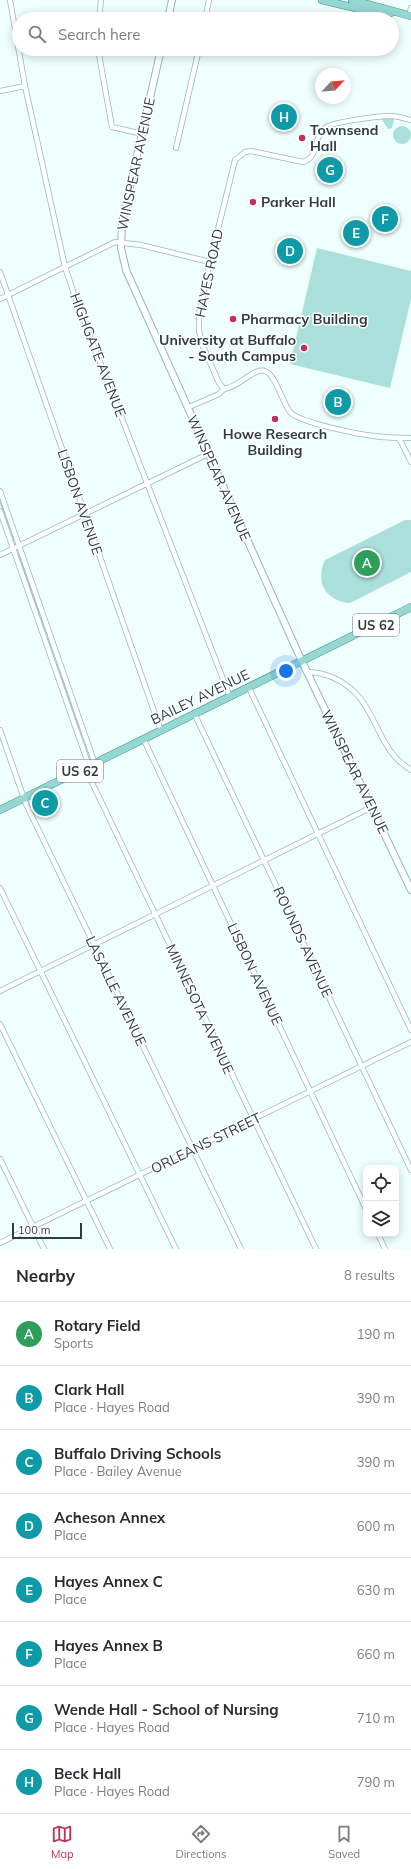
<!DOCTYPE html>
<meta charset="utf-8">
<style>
:root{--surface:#fff;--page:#f2f2f3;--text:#2b2b33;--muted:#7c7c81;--line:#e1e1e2;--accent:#c03158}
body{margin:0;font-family:Mulish,sans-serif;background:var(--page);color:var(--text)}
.controls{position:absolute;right:12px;bottom:12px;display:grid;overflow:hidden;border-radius:8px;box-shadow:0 2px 10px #0003}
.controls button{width:36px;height:36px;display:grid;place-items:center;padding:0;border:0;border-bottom:1px solid var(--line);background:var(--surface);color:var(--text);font:20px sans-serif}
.compass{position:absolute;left:315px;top:68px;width:36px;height:36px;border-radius:50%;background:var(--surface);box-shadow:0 2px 10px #0003;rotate:64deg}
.scale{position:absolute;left:12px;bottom:10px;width:70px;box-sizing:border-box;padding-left:4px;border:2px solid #2d3e3d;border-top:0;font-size:11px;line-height:14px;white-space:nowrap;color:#2d3e3d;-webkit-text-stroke:3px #fff;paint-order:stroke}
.you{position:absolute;left:286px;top:671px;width:14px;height:14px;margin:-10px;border:3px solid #fff;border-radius:50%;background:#1a73e8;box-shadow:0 0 0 6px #1a73e833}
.badge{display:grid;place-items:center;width:26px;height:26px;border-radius:50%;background:var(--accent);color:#fff;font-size:13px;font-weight:700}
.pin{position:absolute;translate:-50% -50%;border:2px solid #fff;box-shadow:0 1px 4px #0006}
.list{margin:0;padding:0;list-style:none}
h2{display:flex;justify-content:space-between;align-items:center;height:52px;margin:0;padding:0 16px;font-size:17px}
h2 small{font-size:13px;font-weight:400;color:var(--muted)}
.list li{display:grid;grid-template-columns:26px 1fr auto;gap:12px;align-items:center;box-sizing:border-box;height:64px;padding:0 16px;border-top:1px solid var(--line)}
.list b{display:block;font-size:15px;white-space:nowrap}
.list p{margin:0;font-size:13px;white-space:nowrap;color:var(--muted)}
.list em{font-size:13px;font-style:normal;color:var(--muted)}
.icon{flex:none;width:22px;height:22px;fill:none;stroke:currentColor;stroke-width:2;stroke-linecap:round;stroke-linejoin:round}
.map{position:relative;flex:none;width:411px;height:1249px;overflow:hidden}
.search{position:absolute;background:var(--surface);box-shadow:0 2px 10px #0003;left:12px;right:12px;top:12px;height:44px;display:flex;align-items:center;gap:10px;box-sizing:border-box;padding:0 14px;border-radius:22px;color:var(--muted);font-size:15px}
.sheet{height:564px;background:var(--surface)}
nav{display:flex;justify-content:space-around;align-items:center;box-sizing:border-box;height:56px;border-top:1px solid var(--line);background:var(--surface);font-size:11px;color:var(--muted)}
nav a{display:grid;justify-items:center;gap:2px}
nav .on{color:var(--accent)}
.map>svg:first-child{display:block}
</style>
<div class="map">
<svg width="411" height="1249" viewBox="0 0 411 1249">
<rect width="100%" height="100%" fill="#eefffd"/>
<g fill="#aadfdb">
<path d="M 381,118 L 394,119 L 392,128 L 388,129 Z"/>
<circle cx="402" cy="135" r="9"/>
<path d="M 317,248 L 411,271 L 411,299 L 390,388 L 290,364 Z"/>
<path d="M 0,498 L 15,540 L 14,541 L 0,504 Z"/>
<path d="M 405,520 L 411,520 L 411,572 L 350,603 C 325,601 315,582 325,560 Z"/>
<path d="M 19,554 L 54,652 L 53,653 L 18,556 Z"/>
<path d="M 55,659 L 57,660 L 82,736 L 81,736 Z"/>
</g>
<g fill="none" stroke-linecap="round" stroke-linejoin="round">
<defs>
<g id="street">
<path d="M 10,0 L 25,86 L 65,267 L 76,300 L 230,697"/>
<path d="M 409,16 L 411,8"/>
<path d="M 99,19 L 101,0"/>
<path d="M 205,19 L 209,0"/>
<path d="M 98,49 L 112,127 L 143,134"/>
<path d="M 0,91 L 25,86"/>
<path d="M 176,148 L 199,49"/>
<path d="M 0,272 L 161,731"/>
<path d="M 0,299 L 115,242 L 141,245 L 210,262"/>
<path d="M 224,389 L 219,383 L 202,344 L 199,330 L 199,314 L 210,262 L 235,160 L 245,152 L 251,151 L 303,162 C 318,158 314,139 323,129 C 330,122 378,116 390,116 C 397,116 404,118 411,120"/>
<path d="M 224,389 C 238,388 254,367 265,371 C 276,375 282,402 290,412 C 300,423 358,434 374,436 C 386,438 399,438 411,438"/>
<path d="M 187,408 L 219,394 L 224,389"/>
<path d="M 399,438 L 411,462"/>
<path d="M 0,491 L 95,764"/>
<path d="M 0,511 L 89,766"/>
<path d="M 0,555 L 208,454"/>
<path d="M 307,672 C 317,672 325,674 334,678 C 379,698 372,747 411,770"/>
<path d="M 249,688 L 411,1030"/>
<path d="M 195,715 L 411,1170"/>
<path d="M 0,730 L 26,804 L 241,1249"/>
<path d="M 144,740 L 366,1209"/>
<path d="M 85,768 L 316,1249"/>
<path d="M 0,888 L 176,1249"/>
<path d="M 0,991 L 372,807"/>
<path d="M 0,1024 L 110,1249"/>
<path d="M 0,1159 L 44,1249"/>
<path d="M 378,1234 L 385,1249"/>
<path d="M 0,1243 L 411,1042"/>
</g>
<g id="secondary">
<path d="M 168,19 L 172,0"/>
<path d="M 161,49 L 122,222 L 121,248 L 126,270 L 299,655 L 411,890"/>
</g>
<g id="primary">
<path d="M 322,0 L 385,15 L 393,12"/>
<path d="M 352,0 L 411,16"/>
<path d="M 0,810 L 411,607"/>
</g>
</defs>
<use href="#street" stroke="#91bab7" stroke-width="6"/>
<use href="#secondary" stroke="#91bab7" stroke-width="8"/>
<use href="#primary" stroke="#41918c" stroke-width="8"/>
<use href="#street" stroke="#fff" stroke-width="4.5"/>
<use href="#secondary" stroke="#fff" stroke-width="6"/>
<use href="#primary" stroke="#94d7d3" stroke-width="7"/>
</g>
<g fill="#c03158" stroke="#fff" stroke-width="1.5">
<circle cx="302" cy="138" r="4"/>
<circle cx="253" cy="202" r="4"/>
<circle cx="233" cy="319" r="4"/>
<circle cx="304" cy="348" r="4"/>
<circle cx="275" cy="419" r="4"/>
</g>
<g text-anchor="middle" stroke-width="3" stroke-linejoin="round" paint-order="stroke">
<g fill="#fff" stroke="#6c7877" stroke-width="1">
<rect x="353" y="614" width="46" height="22" rx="3"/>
<rect x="57" y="760" width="46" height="22" rx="3"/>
</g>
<g font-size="13" font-weight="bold" fill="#2d3e3d">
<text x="376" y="630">US 62</text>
<text x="80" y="776">US 62</text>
</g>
<g font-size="14" font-weight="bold" fill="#2d3e3d" stroke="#fff" text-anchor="start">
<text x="310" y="135">Townsend<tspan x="310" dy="16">Hall</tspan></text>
<text x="261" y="207">Parker Hall</text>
<text x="241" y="324">Pharmacy Building</text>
<text x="296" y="345" text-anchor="end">University at Buffalo<tspan x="296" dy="16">- South Campus</tspan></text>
<text x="275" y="439" text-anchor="middle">Howe Research<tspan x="275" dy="16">Building</tspan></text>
</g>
<g font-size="14" fill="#2d3e3d" stroke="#fff">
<text transform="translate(136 164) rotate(-78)" y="5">WINSPEAR AVENUE</text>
<text transform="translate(209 273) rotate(-78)" y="5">HAYES ROAD</text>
<text transform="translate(98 355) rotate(69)" y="5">HIGHGATE AVENUE</text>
<text transform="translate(219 478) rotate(66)" y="5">WINSPEAR AVENUE</text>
<text transform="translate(80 502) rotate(71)" y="5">LISBON AVENUE</text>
<text transform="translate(200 697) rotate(-26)" y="5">BAILEY AVENUE</text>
<text transform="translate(355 772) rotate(64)" y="5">WINSPEAR AVENUE</text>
<text transform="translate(303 942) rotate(65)" y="5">ROUNDS AVENUE</text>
<text transform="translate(255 974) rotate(65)" y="5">LISBON AVENUE</text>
<text transform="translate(116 991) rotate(64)" y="5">LASALLE AVENUE</text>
<text transform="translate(200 1009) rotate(65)" y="5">MINNESOTA AVENUE</text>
<text transform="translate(206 1143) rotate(-26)" y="5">ORLEANS STREET</text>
</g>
</g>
</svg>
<div class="controls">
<button><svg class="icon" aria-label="locate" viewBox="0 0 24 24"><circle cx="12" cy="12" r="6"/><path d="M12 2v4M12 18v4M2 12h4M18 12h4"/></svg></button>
<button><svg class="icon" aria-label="layers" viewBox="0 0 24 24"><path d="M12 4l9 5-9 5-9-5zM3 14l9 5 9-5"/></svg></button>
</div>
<svg class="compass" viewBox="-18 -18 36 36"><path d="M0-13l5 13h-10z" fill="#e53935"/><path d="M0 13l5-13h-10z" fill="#7c7c81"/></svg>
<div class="scale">100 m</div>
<div class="you"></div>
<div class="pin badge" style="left:367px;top:563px;background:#2e9e5b">A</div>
<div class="pin badge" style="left:338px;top:402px;background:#0f9aa8">B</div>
<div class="pin badge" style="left:45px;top:803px;background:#0f9aa8">C</div>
<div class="pin badge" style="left:290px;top:251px;background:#0f9aa8">D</div>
<div class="pin badge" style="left:356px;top:233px;background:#0f9aa8">E</div>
<div class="pin badge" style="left:385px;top:219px;background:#0f9aa8">F</div>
<div class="pin badge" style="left:330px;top:170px;background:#0f9aa8">G</div>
<div class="pin badge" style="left:284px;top:117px;background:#0f9aa8">H</div>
<div class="search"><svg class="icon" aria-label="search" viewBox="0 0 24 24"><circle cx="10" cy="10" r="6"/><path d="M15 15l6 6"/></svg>Search here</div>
</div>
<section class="sheet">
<h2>Nearby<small>8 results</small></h2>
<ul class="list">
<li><span class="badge" style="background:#2e9e5b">A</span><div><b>Rotary Field</b><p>Sports</p></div><em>190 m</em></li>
<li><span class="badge" style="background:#0f9aa8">B</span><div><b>Clark Hall</b><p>Place · Hayes Road</p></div><em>390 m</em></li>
<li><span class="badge" style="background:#0f9aa8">C</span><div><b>Buffalo Driving Schools</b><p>Place · Bailey Avenue</p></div><em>390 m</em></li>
<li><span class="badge" style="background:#0f9aa8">D</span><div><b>Acheson Annex</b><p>Place</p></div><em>600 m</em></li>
<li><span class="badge" style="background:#0f9aa8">E</span><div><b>Hayes Annex C</b><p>Place</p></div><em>630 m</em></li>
<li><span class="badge" style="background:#0f9aa8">F</span><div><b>Hayes Annex B</b><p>Place</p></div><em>660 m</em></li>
<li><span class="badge" style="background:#0f9aa8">G</span><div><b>Wende Hall - School of Nursing</b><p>Place · Hayes Road</p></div><em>710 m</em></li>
<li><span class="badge" style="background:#0f9aa8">H</span><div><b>Beck Hall</b><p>Place · Hayes Road</p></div><em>790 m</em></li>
</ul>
</section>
<nav>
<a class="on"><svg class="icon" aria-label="map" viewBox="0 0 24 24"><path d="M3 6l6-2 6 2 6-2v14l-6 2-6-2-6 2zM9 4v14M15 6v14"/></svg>Map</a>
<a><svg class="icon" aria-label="directions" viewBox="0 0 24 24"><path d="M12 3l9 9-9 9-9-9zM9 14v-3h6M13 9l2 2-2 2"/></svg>Directions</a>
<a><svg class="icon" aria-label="saved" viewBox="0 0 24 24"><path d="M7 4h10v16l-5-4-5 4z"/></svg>Saved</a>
</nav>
